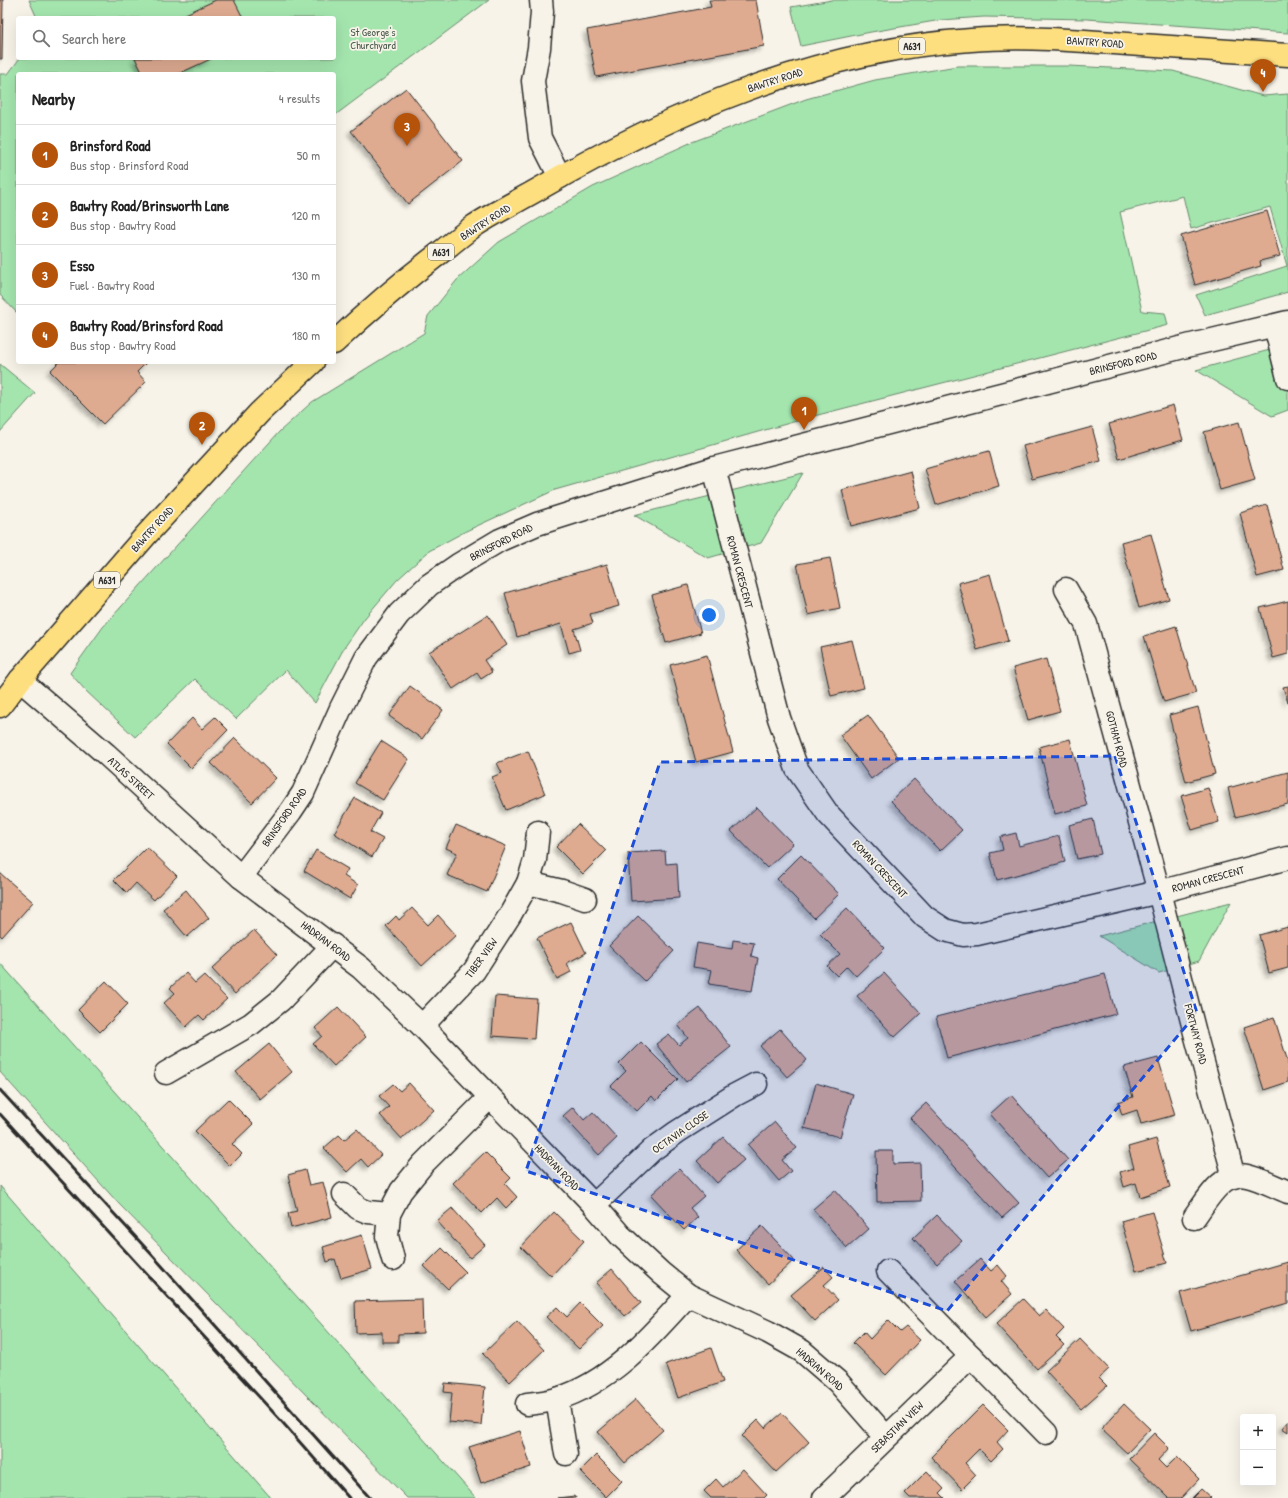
<!DOCTYPE html>
<meta charset="utf-8">
<style>
:root{--surface:#fff;--page:#f2f2f2;--text:#222;--muted:#767676;--line:#e0e0e0;--accent:#b45309}
body{margin:0;font-family:"Patrick Hand",sans-serif;background:var(--page);color:var(--text)}
.controls{position:absolute;right:12px;bottom:12px;display:grid;overflow:hidden;border-radius:4px;box-shadow:0 4px 16px #0002}
.controls button{width:36px;height:36px;display:grid;place-items:center;padding:0;border:0;border-bottom:1px solid var(--line);background:var(--surface);color:var(--text);font:20px sans-serif}
.you{position:absolute;left:709px;top:615px;width:14px;height:14px;margin:-10px;border:3px solid #fff;border-radius:50%;background:#1a73e8;box-shadow:0 0 0 6px #1a73e833}
.badge{display:grid;place-items:center;width:26px;height:26px;border-radius:50%;background:var(--accent);color:#fff;font-size:13px;font-weight:700}
.pin{position:absolute;translate:-50% -33px;filter:drop-shadow(0 1px 2px #0008)}
.pin::after{content:'';position:absolute;top:21px;width:14px;height:12px;background:inherit;clip-path:polygon(0 0,100% 0,50% 100%)}
.list{margin:0;padding:0;list-style:none}
h2{display:flex;justify-content:space-between;align-items:center;height:52px;margin:0;padding:0 16px;font-size:17px}
h2 small{font-size:13px;font-weight:400;color:var(--muted)}
.list li{display:grid;grid-template-columns:26px 1fr auto;gap:12px;align-items:center;box-sizing:border-box;height:60px;padding:0 16px;border-top:1px solid var(--line)}
.list b{display:block;font-size:15px;white-space:nowrap}
.list p{margin:0;font-size:13px;white-space:nowrap;color:var(--muted)}
.list em{font-size:13px;font-style:normal;color:var(--muted)}
.icon{flex:none;width:22px;height:22px;fill:none;stroke:currentColor;stroke-width:2;stroke-linecap:round;stroke-linejoin:round}
.map{position:relative;flex:none;width:1288px;height:1498px;overflow:hidden}
.search{position:absolute;background:var(--surface);box-shadow:0 4px 16px #0002;left:16px;top:16px;width:320px;height:44px;display:flex;align-items:center;gap:10px;box-sizing:border-box;padding:0 14px;border-radius:4px;color:var(--muted);font-size:15px}
.panel{position:absolute;background:var(--surface);box-shadow:0 4px 16px #0002;left:16px;top:72px;width:320px;height:292px;border-radius:4px}
.map>svg:first-child{display:block}
</style>
<div class="map">
<svg width="1288" height="1498" viewBox="0 0 1288 1498">
<defs>
<filter id="shadow"><feDropShadow dx="-3.5" dy="3.5" stdDeviation="2" flood-color="#0004"/></filter>
</defs>
<rect width="100%" height="100%" fill="#f7f3e8"/>
<filter id="ink" filterUnits="userSpaceOnUse"><feTurbulence type="fractalNoise" baseFrequency=".025" numOctaves="2"/><feDisplacementMap in="SourceGraphic" scale="8" xChannelSelector="R" yChannelSelector="G"/><feConvolveMatrix kernelMatrix="1 2 1 2 8 2 1 2 1" color-interpolation-filters="sRGB"/></filter>
<g filter="url(#ink)">
<g fill="#a4e5ae" stroke="#68886c">
<path d="M 29,0 L 489,0 L 334,116 L 334,74 L 18,74 L 18,314 L 0,295 L 0,74 L 8,74 L 20,58 L 334,58 L 334,18 L 37,18 Z"/>
<path d="M 832,0 L 1288,0 L 1288,33 L 1087,19 L 984,17 L 941,20 L 871,32 L 801,46 L 791,7 Z"/>
<path d="M 957,66 L 1069,66 L 1173,71 L 1263,96 L 1288,94 L 1288,292 L 1205,315 L 1196,295 L 1287,266 L 1270,207 L 1191,229 L 1183,196 L 1120,212 L 1142,311 L 1165,313 L 1168,325 L 814,416 L 555,490 L 466,531 L 429,551 L 397,580 L 364,619 L 344,648 L 315,703 L 286,670 L 236,719 L 195,679 L 135,737 L 86,691 L 70,673 L 103,627 L 279,432 L 312,402 L 424,333 L 428,316 L 457,280 L 499,242 L 593,187 L 692,142 L 806,99 L 875,80 Z"/>
<path d="M 1288,345 L 1288,410 L 1272,416 L 1196,370 Z"/>
<path d="M 0,364 L 35,393 L 0,432 Z"/>
<path d="M 803,473 L 761,543 L 708,558 L 634,515 Z"/>
<path d="M 1231,902 L 1199,961 L 1159,973 L 1099,936 Z"/>
<path d="M 0,963 L 476,1498 L 407,1498 L 119,1204 L 0,1072 Z"/>
<path d="M 0,1186 L 271,1498 L 0,1498 Z"/>
</g>
<g fill="#deab91" stroke="#2b2b2b" filter="url(#shadow)">
<path d="M 0,0 L 3,0 L 2,59 L 0,59 Z"/>
<path d="M 216,0 L 234,0 L 243,18 L 177,18 Z"/>
<path d="M 709,0 L 756,0 L 764,46 L 596,77 L 587,30 L 711,7 Z"/>
<path d="M 135,58 L 213,58 L 178,74 L 143,74 Z"/>
<path d="M 406,88 L 463,161 L 408,204 L 351,131 Z"/>
<path d="M 1267,211 L 1280,256 L 1260,261 L 1261,266 L 1195,285 L 1181,236 Z"/>
<path d="M 59,362 L 147,362 L 137,372 L 146,382 L 103,424 L 50,371 Z"/>
<path d="M 1173,405 L 1183,440 L 1119,459 L 1109,424 Z"/>
<path d="M 1239,422 L 1255,480 L 1220,490 L 1204,432 Z"/>
<path d="M 1092,427 L 1101,461 L 1032,479 L 1023,446 Z"/>
<path d="M 989,451 L 999,486 L 936,505 L 925,469 Z"/>
<path d="M 911,471 L 920,508 L 851,526 L 842,490 Z"/>
<path d="M 1267,505 L 1284,570 L 1257,577 L 1240,513 Z"/>
<path d="M 1151,534 L 1169,599 L 1139,608 L 1121,542 Z"/>
<path d="M 830,558 L 840,608 L 808,615 L 797,564 Z"/>
<path d="M 607,564 L 619,606 L 590,614 L 593,623 L 574,629 L 580,650 L 569,653 L 561,624 L 517,637 L 505,593 Z"/>
<path d="M 990,574 L 1008,641 L 977,650 L 958,583 Z"/>
<path d="M 688,585 L 701,633 L 666,643 L 652,595 Z"/>
<path d="M 1288,601 L 1288,654 L 1273,658 L 1260,608 Z"/>
<path d="M 488,615 L 507,645 L 484,660 L 492,672 L 481,679 L 477,673 L 453,689 L 429,652 Z"/>
<path d="M 1176,626 L 1196,693 L 1164,702 L 1144,636 Z"/>
<path d="M 852,640 L 864,688 L 831,696 L 820,647 Z"/>
<path d="M 707,655 L 733,752 L 696,762 L 670,665 Z"/>
<path d="M 1046,659 L 1060,711 L 1028,720 L 1013,668 Z"/>
<path d="M 410,686 L 443,710 L 422,739 L 389,716 Z"/>
<path d="M 1288,686 L 1288,703 L 1283,687 Z"/>
<path d="M 1198,707 L 1215,774 L 1186,782 L 1169,715 Z"/>
<path d="M 868,715 L 899,758 L 871,779 L 840,735 Z"/>
<path d="M 215,717 L 228,730 L 191,768 L 167,744 L 192,718 L 202,729 Z"/>
<path d="M 235,738 L 276,778 L 252,803 L 211,763 Z"/>
<path d="M 1070,739 L 1087,806 L 1055,814 L 1039,747 Z"/>
<path d="M 381,741 L 409,759 L 383,800 L 355,783 Z"/>
<path d="M 528,751 L 545,794 L 506,810 L 492,777 L 502,773 L 497,763 Z"/>
<path d="M 1288,772 L 1288,804 L 1235,817 L 1228,788 Z"/>
<path d="M 914,779 L 962,830 L 940,851 L 891,801 Z"/>
<path d="M 1208,788 L 1219,822 L 1192,830 L 1181,796 Z"/>
<path d="M 355,798 L 381,813 L 370,832 L 383,839 L 372,857 L 334,833 Z"/>
<path d="M 757,807 L 793,844 L 767,868 L 731,831 Z"/>
<path d="M 1093,819 L 1101,854 L 1077,859 L 1069,825 Z"/>
<path d="M 578,824 L 606,851 L 583,874 L 556,847 Z"/>
<path d="M 456,825 L 506,846 L 487,892 L 447,875 L 457,853 L 446,848 Z"/>
<path d="M 1016,833 L 1019,846 L 1059,836 L 1065,862 L 997,880 L 990,853 L 1003,850 L 1000,837 Z"/>
<path d="M 147,847 L 177,876 L 154,900 L 136,883 L 127,893 L 114,880 Z"/>
<path d="M 316,850 L 348,869 L 344,876 L 358,885 L 350,899 L 304,871 Z"/>
<path d="M 665,851 L 666,864 L 677,863 L 679,898 L 631,901 L 628,853 Z"/>
<path d="M 801,855 L 839,894 L 814,918 L 777,879 Z"/>
<path d="M 0,873 L 33,902 L 2,937 L 0,935 Z"/>
<path d="M 186,890 L 209,918 L 187,937 L 163,909 Z"/>
<path d="M 412,908 L 428,925 L 438,915 L 456,935 L 422,966 L 386,926 L 396,916 L 399,920 Z"/>
<path d="M 847,908 L 885,948 L 856,976 L 847,966 L 837,976 L 827,966 L 840,954 L 820,934 Z"/>
<path d="M 638,916 L 674,951 L 645,981 L 609,946 Z"/>
<path d="M 571,922 L 586,953 L 567,963 L 571,972 L 557,979 L 537,938 Z"/>
<path d="M 1288,927 L 1288,968 L 1269,973 L 1259,935 Z"/>
<path d="M 254,930 L 277,955 L 235,994 L 212,969 Z"/>
<path d="M 733,940 L 754,943 L 751,956 L 758,958 L 752,991 L 709,984 L 712,970 L 693,967 L 697,943 L 732,949 Z"/>
<path d="M 186,973 L 195,983 L 204,975 L 227,999 L 204,1020 L 199,1015 L 186,1027 L 164,1003 L 175,993 L 170,988 Z"/>
<path d="M 884,973 L 921,1013 L 895,1037 L 857,996 Z"/>
<path d="M 1105,974 L 1116,1014 L 947,1058 L 936,1017 Z"/>
<path d="M 106,981 L 128,1004 L 100,1032 L 78,1010 Z"/>
<path d="M 495,996 L 537,999 L 534,1039 L 492,1036 Z"/>
<path d="M 338,1007 L 366,1037 L 334,1066 L 313,1044 L 322,1036 L 315,1028 Z"/>
<path d="M 700,1008 L 731,1047 L 686,1082 L 656,1044 L 669,1034 L 679,1045 L 688,1038 L 678,1025 Z"/>
<path d="M 1274,1017 L 1288,1062 L 1288,1082 L 1264,1090 L 1244,1027 Z"/>
<path d="M 780,1029 L 807,1060 L 787,1077 L 760,1046 Z"/>
<path d="M 641,1042 L 678,1079 L 656,1101 L 652,1096 L 637,1111 L 611,1086 L 626,1071 L 619,1064 Z"/>
<path d="M 269,1044 L 292,1072 L 260,1099 L 236,1072 Z"/>
<path d="M 1158,1058 L 1175,1115 L 1141,1124 L 1137,1110 L 1122,1115 L 1118,1102 L 1133,1097 L 1124,1067 Z"/>
<path d="M 409,1083 L 434,1110 L 402,1139 L 380,1115 L 389,1107 L 379,1096 L 393,1084 L 400,1091 Z"/>
<path d="M 816,1083 L 853,1094 L 840,1137 L 804,1128 Z"/>
<path d="M 1011,1095 L 1068,1160 L 1047,1178 L 990,1114 Z"/>
<path d="M 228,1099 L 253,1124 L 232,1144 L 242,1154 L 230,1166 L 195,1131 Z"/>
<path d="M 926,1103 L 1019,1203 L 1002,1218 L 910,1118 Z"/>
<path d="M 573,1107 L 584,1120 L 593,1112 L 617,1138 L 599,1155 L 563,1116 Z"/>
<path d="M 775,1122 L 797,1148 L 782,1160 L 791,1171 L 779,1181 L 748,1145 Z"/>
<path d="M 357,1129 L 381,1155 L 368,1167 L 361,1159 L 347,1172 L 324,1148 L 339,1135 L 344,1140 Z"/>
<path d="M 723,1137 L 744,1160 L 717,1183 L 697,1161 Z"/>
<path d="M 1156,1139 L 1170,1187 L 1140,1197 L 1136,1183 L 1124,1187 L 1120,1172 L 1134,1168 L 1128,1147 Z"/>
<path d="M 876,1151 L 893,1151 L 893,1164 L 920,1163 L 921,1201 L 877,1202 Z"/>
<path d="M 485,1152 L 511,1178 L 505,1184 L 517,1197 L 506,1208 L 497,1198 L 482,1213 L 453,1183 Z"/>
<path d="M 679,1169 L 704,1196 L 690,1208 L 698,1217 L 684,1230 L 651,1195 Z"/>
<path d="M 305,1170 L 309,1185 L 323,1182 L 332,1217 L 291,1228 L 288,1213 L 297,1211 L 288,1175 Z"/>
<path d="M 835,1190 L 869,1229 L 847,1248 L 813,1209 Z"/>
<path d="M 452,1208 L 485,1245 L 470,1258 L 437,1221 Z"/>
<path d="M 554,1212 L 584,1241 L 551,1276 L 521,1247 Z"/>
<path d="M 1152,1212 L 1167,1263 L 1136,1271 L 1121,1221 Z"/>
<path d="M 937,1215 L 962,1241 L 937,1264 L 913,1238 Z"/>
<path d="M 762,1226 L 794,1260 L 768,1284 L 736,1250 Z"/>
<path d="M 362,1235 L 372,1269 L 341,1278 L 335,1259 L 327,1262 L 323,1247 Z"/>
<path d="M 442,1248 L 466,1272 L 448,1289 L 424,1266 Z"/>
<path d="M 980,1259 L 991,1271 L 998,1265 L 1007,1276 L 1001,1281 L 1012,1294 L 986,1317 L 955,1281 Z"/>
<path d="M 1288,1262 L 1288,1303 L 1191,1331 L 1180,1293 Z"/>
<path d="M 824,1267 L 833,1277 L 824,1285 L 838,1300 L 815,1321 L 791,1295 Z"/>
<path d="M 612,1269 L 641,1303 L 625,1316 L 596,1283 Z"/>
<path d="M 422,1299 L 423,1333 L 398,1334 L 398,1342 L 382,1342 L 382,1332 L 356,1333 L 355,1301 Z"/>
<path d="M 1023,1299 L 1039,1316 L 1046,1310 L 1064,1329 L 1056,1337 L 1064,1345 L 1037,1369 L 996,1324 Z"/>
<path d="M 580,1303 L 603,1326 L 579,1349 L 546,1317 L 557,1307 L 567,1317 Z"/>
<path d="M 888,1320 L 900,1332 L 906,1327 L 920,1340 L 886,1375 L 853,1343 L 864,1332 L 870,1339 Z"/>
<path d="M 517,1321 L 544,1350 L 510,1382 L 483,1354 Z"/>
<path d="M 1080,1339 L 1109,1369 L 1099,1378 L 1107,1386 L 1081,1409 L 1046,1371 Z"/>
<path d="M 711,1348 L 723,1382 L 678,1398 L 666,1364 Z"/>
<path d="M 445,1383 L 485,1387 L 481,1425 L 449,1422 L 452,1393 L 444,1392 Z"/>
<path d="M 636,1399 L 663,1430 L 625,1463 L 598,1432 Z"/>
<path d="M 1124,1404 L 1150,1429 L 1127,1453 L 1101,1429 Z"/>
<path d="M 983,1405 L 1008,1430 L 997,1442 L 1003,1449 L 991,1461 L 979,1449 L 965,1463 L 976,1475 L 962,1489 L 931,1457 Z"/>
<path d="M 782,1413 L 809,1442 L 776,1472 L 742,1436 L 758,1420 L 765,1428 Z"/>
<path d="M 1288,1421 L 1288,1432 L 1282,1428 Z"/>
<path d="M 520,1431 L 531,1467 L 481,1483 L 469,1447 Z"/>
<path d="M 1154,1433 L 1169,1448 L 1158,1460 L 1166,1468 L 1177,1457 L 1199,1479 L 1181,1498 L 1169,1498 L 1129,1459 Z"/>
<path d="M 596,1455 L 622,1481 L 606,1497 L 580,1471 Z"/>
<path d="M 743,1469 L 767,1495 L 764,1498 L 711,1498 L 704,1491 L 716,1479 L 723,1487 Z"/>
<path d="M 927,1471 L 944,1489 L 940,1493 L 945,1498 L 910,1498 L 905,1493 Z"/>
<path d="M 1201,1489 L 1211,1498 L 1192,1498 Z"/>
<path d="M 575,1496 L 576,1498 L 557,1498 Z"/>
</g>
<g fill="none" stroke-linecap="round" stroke-linejoin="round">
<defs>
<g id="minor">
<path d="M 541,0 L 542,12 L 539,48 L 533,81 L 540,138 L 560,177"/>
<path d="M 1275,326 L 1288,378"/>
<path d="M 714,468 L 779,718 L 797,769 L 828,814 L 925,917 L 945,930 L 963,935 L 977,934 L 1159,892 L 1288,858"/>
<path d="M 1066,589 L 1086,624 L 1159,892 L 1195,1033 L 1234,1177"/>
<path d="M 20,680 L 106,754 L 241,877 L 361,968 L 422,1026 L 594,1205 L 620,1235 L 661,1273 L 688,1295 L 768,1332 L 802,1351 L 838,1382 L 886,1437"/>
<path d="M 241,877 L 291,811 L 303,793 L 341,708 L 366,658 L 399,614 L 429,585 L 458,565 L 500,540 L 537,524 L 714,468 L 1191,345 L 1288,322"/>
<path d="M 528,883 L 562,891 L 585,899"/>
<path d="M 422,1026 L 474,971 L 510,915 L 528,883 L 535,860 L 538,832"/>
<path d="M 166,1073 L 251,1024 L 281,1000 L 333,945"/>
<path d="M 344,1194 L 358,1208 L 368,1212 L 389,1214"/>
<path d="M 594,1205 L 652,1150 L 677,1132 L 735,1095 L 756,1084"/>
<path d="M 1194,1218 C 1206,1202 1222,1170 1247,1176 C 1261,1179 1275,1187 1288,1192"/>
<path d="M 393,1259 L 387,1236 L 389,1214 L 401,1191 L 423,1164 L 490,1097"/>
<path d="M 888,1271 L 1046,1433"/>
<path d="M 557,1399 L 566,1454"/>
<path d="M 527,1404 C 537,1403 547,1402 557,1399 C 612,1382 651,1336 688,1295"/>
<path d="M 824,1498 L 971,1356"/>
</g>
<g id="major">
<path d="M 334,343 C 368,311 404,280 441,252 C 452,243 463,234 474,226 C 494,213 516,202 537,190 C 670,113 816,50 971,40 C 1023,36 1075,40 1127,44 C 1181,48 1234,51 1288,55"/>
<path d="M 0,706 L 20,680 L 147,534 L 260,412 L 313,362"/>
</g>
</defs>
<use href="#minor" stroke="#2b2b2b" stroke-width="25"/>
<use href="#major" stroke="#2b2b2b" stroke-width="25"/>
<use href="#minor" stroke="#f7f3e8" stroke-width="22"/>
<use href="#major" stroke="#fedf80" stroke-width="22"/>
<g stroke="#2b2b2b" stroke-width="3">
<path d="M 0,1090 L 154,1257 L 370,1498"/>
<path d="M 0,1114 L 283,1423 L 349,1498"/>
</g>
</g>
</g>
<path fill="#1d4ed8" fill-opacity="0.2" stroke="#1d4ed8" stroke-width="3" stroke-dasharray="8 5" stroke-linejoin="round" d="M 1115,756 L 1197,1013 L 947,1311 L 526,1171 L 660,762 Z"/>
<g text-anchor="middle" stroke-width="3.5" stroke-linejoin="round" paint-order="stroke">
<g fill="#f7f3e8" stroke="#686764" stroke-width="1">
<rect x="899" y="38" width="26" height="16" rx="3"/>
<rect x="428" y="244" width="26" height="16" rx="3"/>
<rect x="94" y="572" width="26" height="16" rx="3"/>
</g>
<g font-size="10" font-weight="bold" fill="#2b2b2b">
<text x="912" y="50">A631</text>
<text x="441" y="256">A631</text>
<text x="107" y="584">A631</text>
</g>
<g font-size="11" fill="#495a4c" stroke="#f7f3e8">
<text x="373" y="36">St George's<tspan x="373" dy="13">Churchyard</tspan></text>
</g>
<g font-size="11" fill="#2b2b2b" stroke="#f7f3e8">
<text transform="translate(1095 42) rotate(4)" y="4">BAWTRY ROAD</text>
<text transform="translate(775 80) rotate(-18)" y="4">BAWTRY ROAD</text>
<text transform="translate(485 222) rotate(-33)" y="4">BAWTRY ROAD</text>
<text transform="translate(1123 363) rotate(-14)" y="4">BRINSFORD ROAD</text>
<text transform="translate(152 529) rotate(-48)" y="4">BAWTRY ROAD</text>
<text transform="translate(501 542) rotate(-27)" y="4">BRINSFORD ROAD</text>
<text transform="translate(740 572) rotate(75)" y="4">ROMAN CRESCENT</text>
<text transform="translate(1117 739) rotate(75)" y="4">GOTHAM ROAD</text>
<text transform="translate(131 778) rotate(42)" y="4">ATLAS STREET</text>
<text transform="translate(284 817) rotate(-55)" y="4">BRINSFORD ROAD</text>
<text transform="translate(880 869) rotate(47)" y="4">ROMAN CRESCENT</text>
<text transform="translate(1208 879) rotate(-15)" y="4">ROMAN CRESCENT</text>
<text transform="translate(326 941) rotate(37)" y="4">HADRIAN ROAD</text>
<text transform="translate(481 958) rotate(-54)" y="4">TIBER VIEW</text>
<text transform="translate(1196 1034) rotate(75)" y="4">FORTWAY ROAD</text>
<text transform="translate(680 1132) rotate(-35)" y="4">OCTAVIA CLOSE</text>
<text transform="translate(557 1167) rotate(46)" y="4">HADRIAN ROAD</text>
<text transform="translate(820 1369) rotate(41)" y="4">HADRIAN ROAD</text>
<text transform="translate(897 1427) rotate(-44)" y="4">SEBASTIAN VIEW</text>
</g>
</g>
</svg>
<div class="controls">
<button>+</button>
<button>−</button>
</div>
<div class="you"></div>
<div class="pin badge" style="left:804px;top:430px">1</div>
<div class="pin badge" style="left:202px;top:445px">2</div>
<div class="pin badge" style="left:407px;top:146px">3</div>
<div class="pin badge" style="left:1263px;top:92px">4</div>
<div class="search"><svg class="icon" aria-label="search" viewBox="0 0 24 24"><circle cx="10" cy="10" r="6"/><path d="M15 15l6 6"/></svg>Search here</div>
<section class="panel">
<h2>Nearby<small>4 results</small></h2>
<ul class="list">
<li><span class="badge">1</span><div><b>Brinsford Road</b><p>Bus stop · Brinsford Road</p></div><em>50 m</em></li>
<li><span class="badge">2</span><div><b>Bawtry Road/Brinsworth Lane</b><p>Bus stop · Bawtry Road</p></div><em>120 m</em></li>
<li><span class="badge">3</span><div><b>Esso</b><p>Fuel · Bawtry Road</p></div><em>130 m</em></li>
<li><span class="badge">4</span><div><b>Bawtry Road/Brinsford Road</b><p>Bus stop · Bawtry Road</p></div><em>180 m</em></li>
</ul>
</section>
</div>
